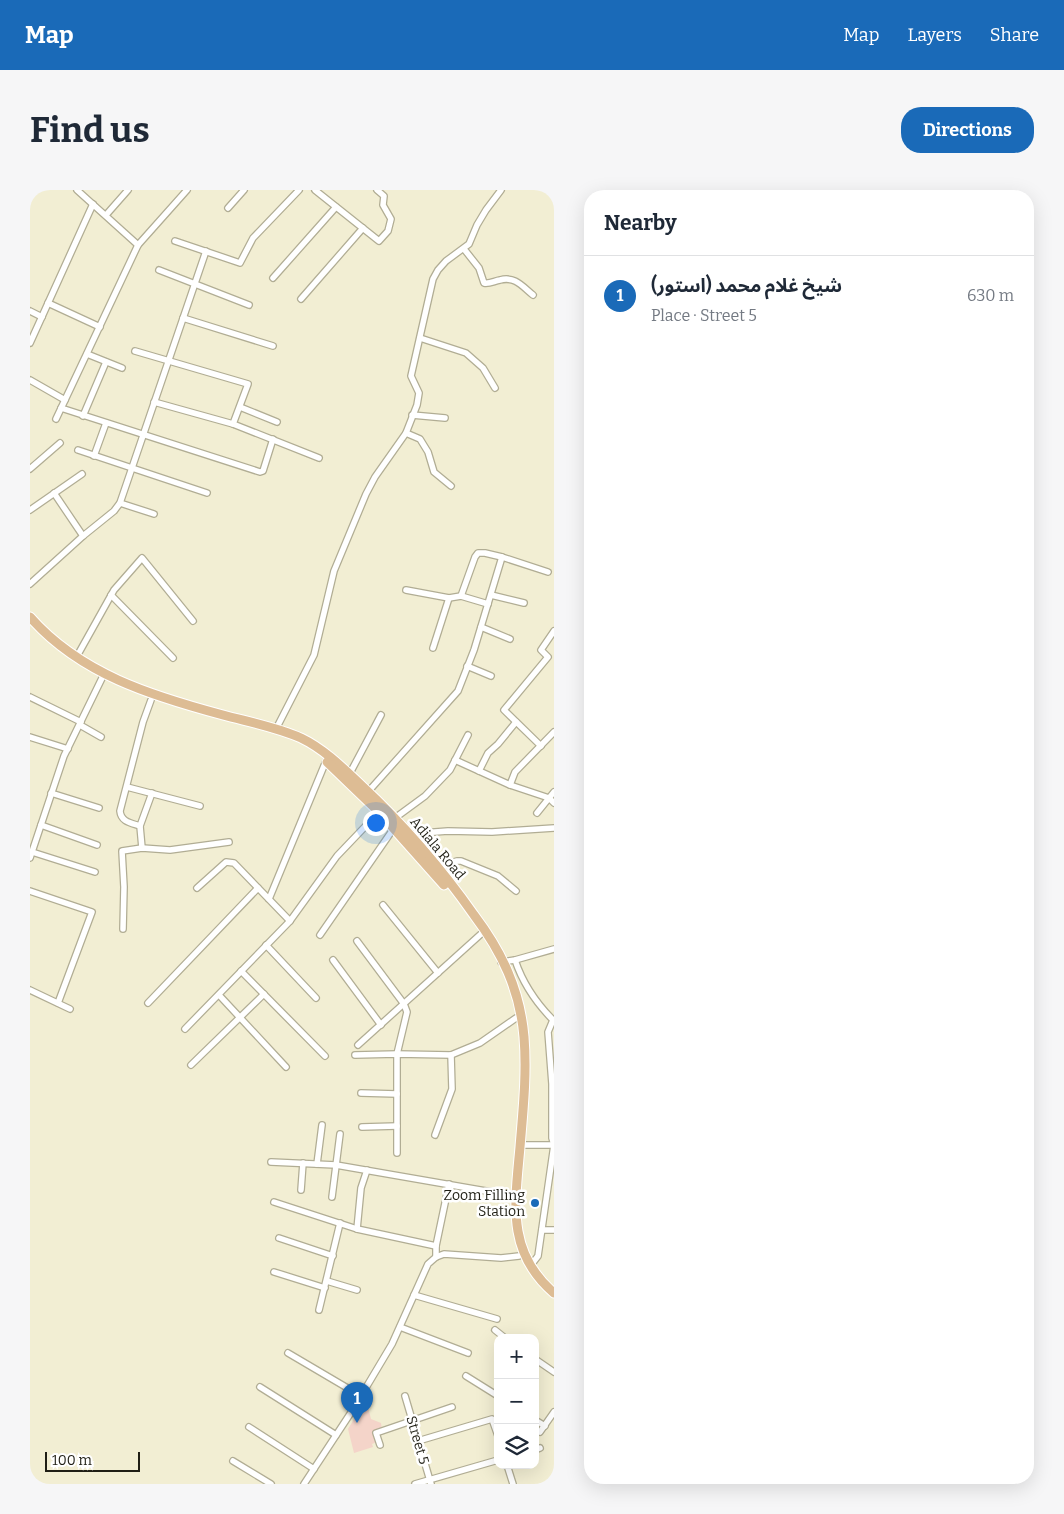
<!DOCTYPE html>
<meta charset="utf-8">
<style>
:root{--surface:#fff;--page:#f6f6f7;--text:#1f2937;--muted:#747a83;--line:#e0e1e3;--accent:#1a6ab8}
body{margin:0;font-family:Bitter,"Noto Sans Arabic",serif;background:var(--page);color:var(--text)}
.controls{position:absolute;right:15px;bottom:15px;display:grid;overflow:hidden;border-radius:10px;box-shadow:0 5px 20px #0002}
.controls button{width:45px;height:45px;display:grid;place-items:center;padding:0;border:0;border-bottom:1px solid var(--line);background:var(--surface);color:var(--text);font:25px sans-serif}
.scale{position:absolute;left:15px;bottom:12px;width:95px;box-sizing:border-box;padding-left:5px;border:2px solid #1f1e14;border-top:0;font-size:14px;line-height:18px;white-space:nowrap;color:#1f1e14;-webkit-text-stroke:4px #fff;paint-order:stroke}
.you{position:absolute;left:345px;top:632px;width:18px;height:18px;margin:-12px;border:4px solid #fff;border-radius:50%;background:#1a73e8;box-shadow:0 0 0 8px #1a73e833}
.badge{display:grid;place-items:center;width:32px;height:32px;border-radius:50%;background:var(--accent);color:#fff;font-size:16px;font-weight:700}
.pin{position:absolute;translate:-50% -41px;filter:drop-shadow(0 1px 2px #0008)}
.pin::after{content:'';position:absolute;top:26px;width:18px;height:15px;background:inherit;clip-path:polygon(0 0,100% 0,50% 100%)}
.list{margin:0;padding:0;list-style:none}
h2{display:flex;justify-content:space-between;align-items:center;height:65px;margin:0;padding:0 20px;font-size:21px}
h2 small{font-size:16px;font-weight:400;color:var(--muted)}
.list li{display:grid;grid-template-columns:32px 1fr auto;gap:15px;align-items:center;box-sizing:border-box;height:80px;padding:0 20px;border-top:1px solid var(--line)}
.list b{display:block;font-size:19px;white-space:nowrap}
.list p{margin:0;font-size:16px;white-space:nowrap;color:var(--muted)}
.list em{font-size:16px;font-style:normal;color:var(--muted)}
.icon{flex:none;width:28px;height:28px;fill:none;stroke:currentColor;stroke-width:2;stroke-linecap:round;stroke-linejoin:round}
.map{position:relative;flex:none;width:524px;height:1294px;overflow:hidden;border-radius:20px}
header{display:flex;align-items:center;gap:30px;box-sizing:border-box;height:70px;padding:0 25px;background:var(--accent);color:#fff}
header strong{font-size:24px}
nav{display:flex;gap:28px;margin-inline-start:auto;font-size:18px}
.intro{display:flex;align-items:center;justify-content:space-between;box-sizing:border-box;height:120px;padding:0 30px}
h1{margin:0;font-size:35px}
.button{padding:12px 22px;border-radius:20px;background:var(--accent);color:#fff;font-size:18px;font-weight:700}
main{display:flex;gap:30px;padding:0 30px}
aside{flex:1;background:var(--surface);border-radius:20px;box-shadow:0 5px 20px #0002}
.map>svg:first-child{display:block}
</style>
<header>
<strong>Map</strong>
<nav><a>Map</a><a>Layers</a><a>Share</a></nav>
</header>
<div class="intro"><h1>Find us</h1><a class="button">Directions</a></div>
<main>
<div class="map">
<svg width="524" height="1294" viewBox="0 0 524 1294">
<rect width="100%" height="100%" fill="#f2eed3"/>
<path fill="#f4d4c9" d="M 338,1217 L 341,1229 L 351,1233 L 352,1239 L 344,1241 L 347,1252 L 342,1254 L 343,1257 L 324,1263 L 318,1239 L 329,1221 Z"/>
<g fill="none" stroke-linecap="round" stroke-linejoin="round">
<defs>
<g id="street">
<path d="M 47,0 L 108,55"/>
<path d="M 285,0 L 349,51 L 358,41 L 361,29 L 353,15 L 354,6 L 347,0"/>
<path d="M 198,18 L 214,0"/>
<path d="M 76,25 L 98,0"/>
<path d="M 145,51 L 210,73 L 223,48 L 269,0"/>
<path d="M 434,59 L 449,78 L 454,93 C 460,94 464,91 470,90 C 485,86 492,96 503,105"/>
<path d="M 129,80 L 219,115"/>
<path d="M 243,88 L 306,17"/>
<path d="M 271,109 L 333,38"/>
<path d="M 18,113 L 70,137"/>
<path d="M 0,121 L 12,127"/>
<path d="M 153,128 L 243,156"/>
<path d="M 390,148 L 436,163 L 453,178 L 465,198"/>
<path d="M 0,153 L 63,14"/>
<path d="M 105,161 L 218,194 L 203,234"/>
<path d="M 57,164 L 92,178"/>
<path d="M 0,190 L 35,210"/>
<path d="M 124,212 L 203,234 L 289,268"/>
<path d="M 210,217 L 247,232"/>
<path d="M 31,218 L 230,282 L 233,281 L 243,249"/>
<path d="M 382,225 L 415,228"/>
<path d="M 53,226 L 76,172"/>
<path d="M 26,229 L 108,55 L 157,0"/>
<path d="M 376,243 L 390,249 L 398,262 L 404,282 L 421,296"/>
<path d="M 48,260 L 177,303"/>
<path d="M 64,266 L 76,233"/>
<path d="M 0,279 L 30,253"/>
<path d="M 24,303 L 53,346"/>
<path d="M 90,313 L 124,324"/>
<path d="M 0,320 L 52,284"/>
<path d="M 0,394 L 53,346 L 84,321 L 90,313 L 176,61"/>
<path d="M 376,400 L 419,408 L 431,406 L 458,414"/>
<path d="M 81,405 L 143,468"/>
<path d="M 461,405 L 494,413"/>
<path d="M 431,406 L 445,367 L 448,363 L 455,363 L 472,367"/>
<path d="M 451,437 L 480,449"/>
<path d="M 403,458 L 419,408"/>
<path d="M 46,468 L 84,400 L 112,368 L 163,431"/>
<path d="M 437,476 L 461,486"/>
<path d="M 0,507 L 51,532"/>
<path d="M 50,535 L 71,547"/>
<path d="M 246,539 L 284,465 L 304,381 L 336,304 L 345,287 L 376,243 L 387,215 L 389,203 L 381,186 L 403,89 L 408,80 L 416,71 L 439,54 L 447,35 L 456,20 L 471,0"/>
<path d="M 0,547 L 38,559"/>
<path d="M 511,556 L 474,520 L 518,467 L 511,460 L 524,441"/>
<path d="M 425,570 L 480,595 L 519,608 L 524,613"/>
<path d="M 449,581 L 458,563 L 468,554 L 486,532"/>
<path d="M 319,585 L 351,525"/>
<path d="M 480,595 L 485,582 L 524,542"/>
<path d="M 97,597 L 170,616"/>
<path d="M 21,603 L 69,618"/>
<path d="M 337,603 L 428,501 L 444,460 L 472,367 L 518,382"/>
<path d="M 507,623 L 524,602"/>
<path d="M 365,628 L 395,606 L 420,580 L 438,545"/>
<path d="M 11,635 L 67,655"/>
<path d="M 110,636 C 101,633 91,632 90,621 L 113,532 L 121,510"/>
<path d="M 379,644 L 418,641 L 462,642 L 524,638"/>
<path d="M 112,658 L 110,636 L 122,603"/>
<path d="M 2,662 L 65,682"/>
<path d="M 0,668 L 34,566 L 74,484"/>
<path d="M 407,677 L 427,671 L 431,671 L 468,686 L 486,701"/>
<path d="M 167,698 L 196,672 L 204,673 L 260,731"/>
<path d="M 0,701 L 62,722 L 28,813"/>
<path d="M 239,709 L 296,571"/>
<path d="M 353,715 L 408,783"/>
<path d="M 93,739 L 94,697 L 92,661 L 112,658 L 140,660 L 199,652"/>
<path d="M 290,745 L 364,638"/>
<path d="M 327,751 L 374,814 L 377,822 L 367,864 L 367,963"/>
<path d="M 236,755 L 286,808"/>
<path d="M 303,770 L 351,835"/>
<path d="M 485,770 C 493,794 507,814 524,831"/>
<path d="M 471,772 L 485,770 L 524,759"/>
<path d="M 211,781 L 295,866"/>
<path d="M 0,800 L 40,819"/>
<path d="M 189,805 L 256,877"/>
<path d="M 118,813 L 228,698"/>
<path d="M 155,839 L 260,731 L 307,666 L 349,622"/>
<path d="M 328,855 L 451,744"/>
<path d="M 325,865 L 367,864 L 421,865 L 450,853 L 486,828"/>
<path d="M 161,875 L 234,804"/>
<path d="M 331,903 L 367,904"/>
<path d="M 332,937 L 367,936"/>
<path d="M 405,945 L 422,899 L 421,865"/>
<path d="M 490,955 L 524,955"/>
<path d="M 241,972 L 306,975 L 479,1005"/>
<path d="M 287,974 L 292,935"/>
<path d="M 271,1000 L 273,973"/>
<path d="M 302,1007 L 310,944"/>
<path d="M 244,1012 L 327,1039 L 406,1056"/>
<path d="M 327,1039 L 331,998 L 337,980"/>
<path d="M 512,1040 L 524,1040"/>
<path d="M 249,1048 L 303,1066"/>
<path d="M 406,1067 L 406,1056 L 419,994"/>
<path d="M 501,1075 L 508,1066 L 524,955 L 522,948 L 522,894 L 518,842 L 523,830"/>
<path d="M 244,1082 L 295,1098"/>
<path d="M 297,1091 L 327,1100"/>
<path d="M 384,1105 L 467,1129"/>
<path d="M 289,1120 L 310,1033"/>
<path d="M 370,1137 L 438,1163"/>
<path d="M 465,1140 L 475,1148"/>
<path d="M 258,1163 L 331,1206"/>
<path d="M 505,1169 L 524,1182"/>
<path d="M 436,1186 L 468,1206"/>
<path d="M 230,1197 L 306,1245"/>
<path d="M 375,1206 L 401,1294"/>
<path d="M 505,1230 L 515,1236"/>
<path d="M 219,1237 L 284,1279"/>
<path d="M 510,1242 L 524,1222"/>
<path d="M 388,1251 L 462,1229 L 468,1246"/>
<path d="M 350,1255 L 346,1243 L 422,1217"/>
<path d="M 505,1260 L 510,1258"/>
<path d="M 203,1271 L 241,1294"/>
<path d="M 477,1275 L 483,1294"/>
<path d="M 274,1294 L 322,1221 L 362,1154 L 398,1074 L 406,1067 L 414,1064 L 471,1068 L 489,1066"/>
<path d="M 385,1294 L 468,1270"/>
</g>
<g id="primary">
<path d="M 0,427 C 50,484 122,506 193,525 C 219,532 246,537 271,548 C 294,559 313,578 331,595 C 373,634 411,678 444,725 C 472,762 490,800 494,847 C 497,884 493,920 490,957 C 485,1013 476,1062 524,1103"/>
<path d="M 297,572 L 349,622 L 414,695"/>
</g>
</defs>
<use href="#street" stroke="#b1ad94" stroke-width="8"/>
<use href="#primary" stroke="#fff" stroke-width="11"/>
<use href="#street" stroke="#fff" stroke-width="5.5"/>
<use href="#primary" stroke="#ddbc94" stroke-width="9"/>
</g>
<circle fill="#1a6ab8" stroke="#fff" stroke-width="2" cx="505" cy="1013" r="5"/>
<g text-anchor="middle" stroke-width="5" stroke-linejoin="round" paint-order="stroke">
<g font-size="14" fill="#1f1e14" stroke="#fff">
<text transform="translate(408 658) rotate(50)" y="5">Adiala Road</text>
<text transform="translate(388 1250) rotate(74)" y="5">Street 5</text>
</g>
<g font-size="14" fill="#1f1e14" stroke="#fff" text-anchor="end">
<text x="495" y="1010">Zoom Filling<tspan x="495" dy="16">Station</tspan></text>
</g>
</g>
</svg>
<div class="controls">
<button>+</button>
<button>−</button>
<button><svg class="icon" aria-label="layers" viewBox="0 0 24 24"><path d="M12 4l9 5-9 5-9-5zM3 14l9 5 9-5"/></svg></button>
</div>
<div class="scale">100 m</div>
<div class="you"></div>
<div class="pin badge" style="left:327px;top:1233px">1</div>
</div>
<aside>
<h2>Nearby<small></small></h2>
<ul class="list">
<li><span class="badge">1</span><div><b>شیخ غلام محمد (استور)</b><p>Place · Street 5</p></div><em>630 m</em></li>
</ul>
</aside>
</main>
